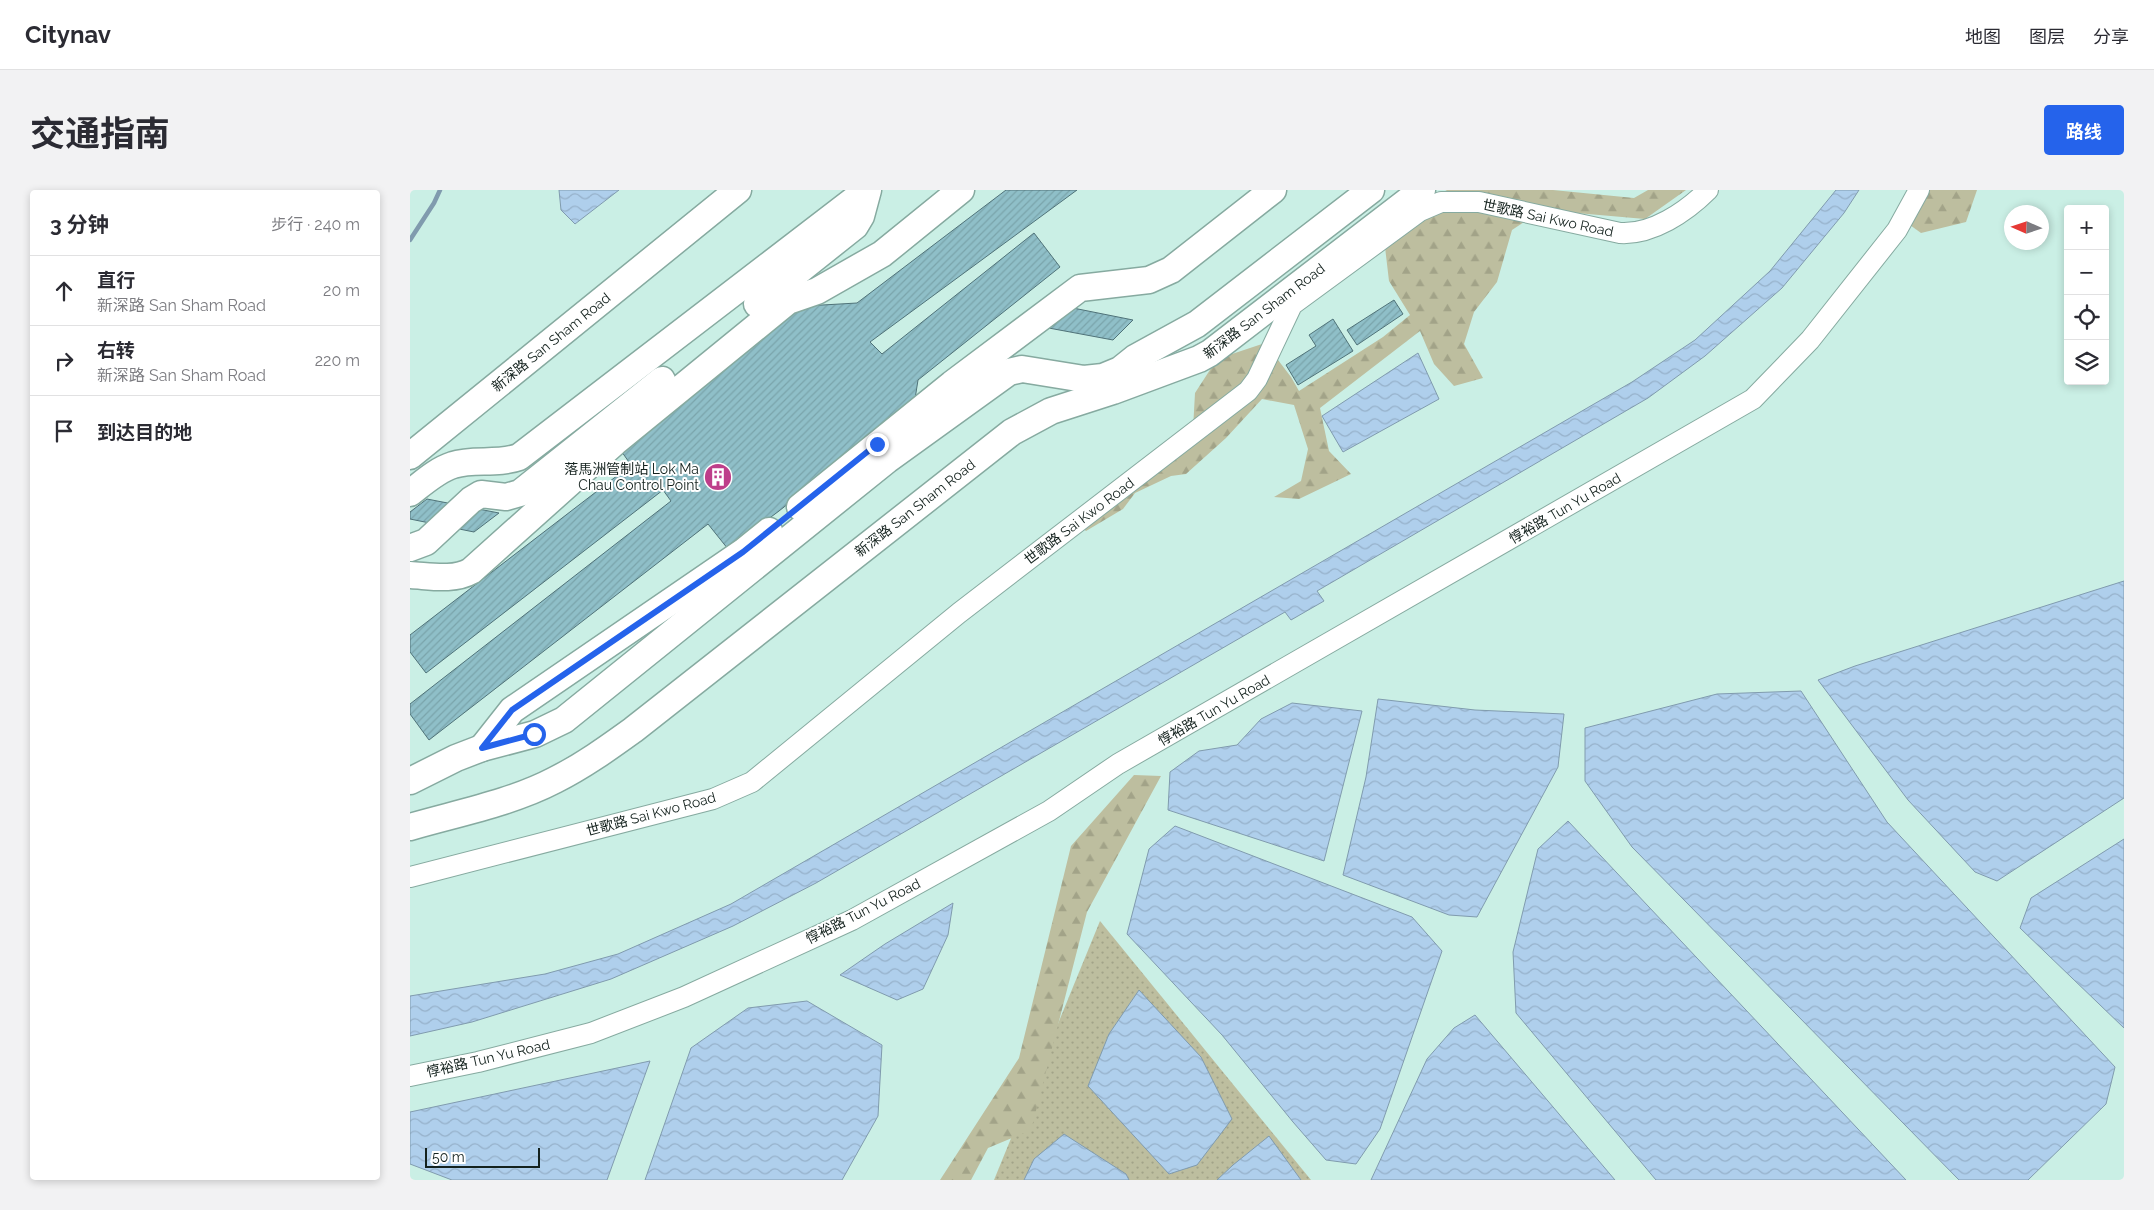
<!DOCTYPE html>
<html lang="zh">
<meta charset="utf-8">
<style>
:root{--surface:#fff;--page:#f2f2f3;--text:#2b2b33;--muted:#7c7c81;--line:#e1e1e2;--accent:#2563eb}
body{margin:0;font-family:Raleway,"Noto Sans SC",sans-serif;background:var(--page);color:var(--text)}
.controls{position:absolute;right:15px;top:15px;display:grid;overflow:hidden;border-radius:5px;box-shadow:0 2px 8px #0003}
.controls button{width:45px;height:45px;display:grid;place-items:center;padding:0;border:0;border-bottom:1px solid var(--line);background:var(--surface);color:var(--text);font:25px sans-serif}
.compass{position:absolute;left:1594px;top:15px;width:45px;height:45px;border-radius:50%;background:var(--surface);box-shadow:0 2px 8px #0003;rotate:273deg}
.scale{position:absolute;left:15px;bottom:12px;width:115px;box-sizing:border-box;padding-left:5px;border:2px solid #14221e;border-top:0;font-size:14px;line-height:18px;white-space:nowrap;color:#14221e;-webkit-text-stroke:4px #fff;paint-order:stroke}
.stop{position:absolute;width:15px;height:15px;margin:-11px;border:4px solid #2563eb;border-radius:50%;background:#fff}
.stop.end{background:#2563eb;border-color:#fff;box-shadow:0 1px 5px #0008}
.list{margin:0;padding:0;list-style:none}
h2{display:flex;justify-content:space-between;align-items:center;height:65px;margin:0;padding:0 20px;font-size:21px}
h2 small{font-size:16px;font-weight:400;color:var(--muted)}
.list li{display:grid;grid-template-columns:32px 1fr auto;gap:15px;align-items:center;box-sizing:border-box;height:70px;padding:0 20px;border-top:1px solid var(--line)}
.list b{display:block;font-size:19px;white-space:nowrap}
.list p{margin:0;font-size:16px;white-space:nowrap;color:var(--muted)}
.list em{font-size:16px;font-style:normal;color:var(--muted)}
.icon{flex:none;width:28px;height:28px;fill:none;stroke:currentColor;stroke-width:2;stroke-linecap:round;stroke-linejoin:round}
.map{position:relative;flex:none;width:1714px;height:990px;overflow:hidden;border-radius:5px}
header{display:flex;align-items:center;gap:30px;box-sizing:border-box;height:70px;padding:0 25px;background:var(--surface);border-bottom:1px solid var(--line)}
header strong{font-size:24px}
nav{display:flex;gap:28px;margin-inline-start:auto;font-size:18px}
.intro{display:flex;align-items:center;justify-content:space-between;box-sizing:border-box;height:120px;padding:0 30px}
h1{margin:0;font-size:35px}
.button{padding:12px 22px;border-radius:5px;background:var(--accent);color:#fff;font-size:18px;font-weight:700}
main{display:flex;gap:30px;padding:0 30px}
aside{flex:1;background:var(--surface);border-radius:5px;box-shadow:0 2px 8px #0003}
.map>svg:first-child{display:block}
</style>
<header>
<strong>Citynav</strong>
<nav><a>地图</a><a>图层</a><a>分享</a></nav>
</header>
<div class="intro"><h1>交通指南</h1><a class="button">路线</a></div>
<main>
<aside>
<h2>3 分钟<small>步行 · 240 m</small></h2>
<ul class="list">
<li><svg class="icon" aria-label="ahead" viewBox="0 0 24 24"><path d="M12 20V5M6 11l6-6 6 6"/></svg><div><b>直行</b><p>新深路 San Sham Road</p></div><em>20 m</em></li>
<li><svg class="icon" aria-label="right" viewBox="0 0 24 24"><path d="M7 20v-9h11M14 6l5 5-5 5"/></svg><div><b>右转</b><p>新深路 San Sham Road</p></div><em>220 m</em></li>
<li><svg class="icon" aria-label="arrive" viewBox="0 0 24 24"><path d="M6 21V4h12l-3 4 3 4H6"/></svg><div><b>到达目的地</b></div></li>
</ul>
</aside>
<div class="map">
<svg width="1714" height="990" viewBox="0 0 1714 990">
<defs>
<pattern id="grass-dots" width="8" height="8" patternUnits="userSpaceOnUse" patternTransform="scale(1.25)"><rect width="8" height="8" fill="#bdbe9f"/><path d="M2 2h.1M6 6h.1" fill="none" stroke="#a2a388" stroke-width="1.8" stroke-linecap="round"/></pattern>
<pattern id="forest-firs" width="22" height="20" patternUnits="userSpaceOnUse" patternTransform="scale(1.25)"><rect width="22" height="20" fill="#bdbe9f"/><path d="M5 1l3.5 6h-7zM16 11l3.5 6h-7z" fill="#a2a388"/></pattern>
<pattern id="water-waves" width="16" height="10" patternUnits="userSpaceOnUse" patternTransform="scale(1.25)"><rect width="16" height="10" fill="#afcfec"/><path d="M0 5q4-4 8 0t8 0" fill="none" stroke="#96b1ca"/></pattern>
<pattern id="building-hatch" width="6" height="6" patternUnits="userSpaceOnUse" patternTransform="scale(1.25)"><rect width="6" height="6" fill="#8fbfc8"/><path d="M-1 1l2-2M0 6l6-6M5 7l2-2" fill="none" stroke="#7aa4ab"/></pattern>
</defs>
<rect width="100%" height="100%" fill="#caefe5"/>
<path fill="url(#grass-dots)" d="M 690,731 L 901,990 L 584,990 Z"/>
<g fill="url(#forest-firs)">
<path d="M 1037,0 L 1143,0 L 1224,8 L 1238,0 L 1276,0 L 1235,29 L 1132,20 L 1102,40 L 1087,92 L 1064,122 L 1054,154 L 1073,188 L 1044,196 L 1024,174 L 1010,141 L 910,218 L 919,261 L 941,284 L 889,309 L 864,307 L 891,291 L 898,259 L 884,215 L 852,209 L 816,248 L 776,284 L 761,286 L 725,303 L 713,319 L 676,341 L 663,330 L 783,239 L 785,203 L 807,169 L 855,153 L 881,187 L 889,201 L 973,147 L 1000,125 L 979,91 L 975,57 L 1023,8 Z"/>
<path d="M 1509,0 L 1567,0 L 1556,32 L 1511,43 L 1493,30 Z"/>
<path d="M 724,585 L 751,586 L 677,722 L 621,940 L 578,958 L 561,990 L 530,990 L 609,868 L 661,656 Z"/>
</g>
<g fill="url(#water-waves)" stroke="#809bae">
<path d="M 149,0 L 209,0 L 165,34 L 151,20 Z"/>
<path d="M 1426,0 L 1449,0 L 1434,23 L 1372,98 L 1295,166 L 1238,208 L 907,401 L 914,411 L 881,430 L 875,422 L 406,693 L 323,736 L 201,789 L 62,832 L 0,846 L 0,806 L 135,784 L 208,764 L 321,714 L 1222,192 L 1285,150 L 1360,81 Z"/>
<path d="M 1008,163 L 1029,209 L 933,262 L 912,226 Z"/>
<path d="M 1714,391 L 1714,608 L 1587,691 L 1565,682 L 1498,610 L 1408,490 L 1445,476 Z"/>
<path d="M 1391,501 L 1477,632 L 1705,877 L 1696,914 L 1618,990 L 1549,990 L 1222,657 L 1175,591 L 1175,538 L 1307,504 Z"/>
<path d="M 968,509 L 1065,520 L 1154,524 L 1148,577 L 1067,727 L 1039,725 L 933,685 L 956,587 Z"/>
<path d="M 882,513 L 952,521 L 914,671 L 758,620 L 760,582 L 789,561 L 827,555 L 851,529 Z"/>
<path d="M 1158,631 L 1496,990 L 1246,990 L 1106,823 L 1103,762 L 1128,659 Z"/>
<path d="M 765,636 L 1002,727 L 1032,761 L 970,939 L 946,974 L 916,970 L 883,932 L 812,845 L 717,744 L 739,659 Z"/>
<path d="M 1714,649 L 1714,838 L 1610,738 L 1621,708 Z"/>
<path d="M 543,713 L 538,745 L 513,799 L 487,810 L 430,785 L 475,754 Z"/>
<path d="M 729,800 L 791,867 L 822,929 L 787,975 L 759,984 L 678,896 L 699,844 Z"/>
<path d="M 397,811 L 472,855 L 468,926 L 432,990 L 235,990 L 281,858 L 338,818 Z"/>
<path d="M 1065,825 L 1205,990 L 961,990 L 1017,869 L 1044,838 Z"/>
<path d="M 240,871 L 197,990 L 42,990 L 0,974 L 0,922 Z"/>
<path d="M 654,944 L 716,984 L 719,990 L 614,990 L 624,969 Z"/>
<path d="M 859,946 L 891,990 L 807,990 L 823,975 Z"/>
</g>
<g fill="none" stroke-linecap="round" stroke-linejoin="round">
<path stroke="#809bae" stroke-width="4.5" d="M 0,50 L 24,13 L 30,0"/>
</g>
<g fill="url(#building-hatch)" stroke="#507379">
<path d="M 596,0 L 667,0 L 460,152 L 472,164 L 624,43 L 650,77 L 508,190 L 505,209 L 432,271 L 369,321 L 318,359 L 298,334 L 19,550 L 0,524 L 0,514 L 261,311 L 253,300 L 16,483 L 0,462 L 0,445 L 221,275 L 207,255 L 378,117 L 447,113 Z"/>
<path d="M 984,110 L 993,124 L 947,155 L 937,140 Z"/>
<path d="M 653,116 L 723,130 L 703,150 L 628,136 Z"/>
<path d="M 923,129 L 943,161 L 888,195 L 876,175 L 906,156 L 899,145 Z"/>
<path d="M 17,309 L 89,323 L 64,342 L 0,329 L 0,322 Z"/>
</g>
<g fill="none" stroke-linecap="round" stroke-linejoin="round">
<defs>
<g id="minor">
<path d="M 0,687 L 303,609 L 342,592 L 549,423 L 838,201 L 847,189 L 882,115 L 1010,21 L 1031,12 L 1069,12 L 1210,43 C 1242,45 1276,22 1298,0"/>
<path d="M 0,886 L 68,872 L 181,843 L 274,807 L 442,730 L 639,621 L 708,574 L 1343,209 L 1400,150 L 1487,40 L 1509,0"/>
</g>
<g id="major">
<path d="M 347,114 L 445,36 L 451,26 L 458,0"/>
<path d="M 0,266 L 328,0"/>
<path d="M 0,303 C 13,293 27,280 43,275 C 63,268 87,275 109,267 L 457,0"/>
<path d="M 390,317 L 542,194 L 670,98 L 739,90 L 761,80 L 863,0"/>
<path d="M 0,358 L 16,352 L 61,310 L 71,304 L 96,307 L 110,303 L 252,190"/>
<path d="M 0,385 C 20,386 43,391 61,381 L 205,252 L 378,111 L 407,101 L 472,64 L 551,0"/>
<path d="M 72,558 L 102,520 L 333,362 L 359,341"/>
<path d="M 0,591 L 46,568 L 72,558 L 125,544 L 154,530 L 477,270 L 599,182 L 612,179 L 674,189 L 693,187 L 710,180 L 725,168 L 787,134 L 961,0"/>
<path d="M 0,637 C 48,623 101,613 145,590 C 173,576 198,558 223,540 L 602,242 L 641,221 L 703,201 L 789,169 L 800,163 L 1012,0"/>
</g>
</defs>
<use href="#minor" stroke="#86aaa0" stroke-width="22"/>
<use href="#major" stroke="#86aaa0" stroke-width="29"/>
<use href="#minor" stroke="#fff" stroke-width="20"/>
<use href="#major" stroke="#fff" stroke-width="26"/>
</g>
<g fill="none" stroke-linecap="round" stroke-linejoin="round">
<path stroke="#2563eb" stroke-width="6" d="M 124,544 L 72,558 L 102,520 L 333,362 L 467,254"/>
</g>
<defs>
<symbol id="building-disc" viewBox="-11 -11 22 22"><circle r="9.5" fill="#be3e8a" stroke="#fff"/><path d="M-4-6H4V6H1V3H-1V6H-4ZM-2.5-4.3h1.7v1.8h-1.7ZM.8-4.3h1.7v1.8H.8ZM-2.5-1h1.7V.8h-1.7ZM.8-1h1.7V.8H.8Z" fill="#fff"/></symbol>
</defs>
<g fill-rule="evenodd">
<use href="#building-disc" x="292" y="271" width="32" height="32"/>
</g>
<g text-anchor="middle" stroke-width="4" stroke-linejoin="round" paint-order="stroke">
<g font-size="14" fill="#14221e" stroke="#fff">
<text transform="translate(1138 28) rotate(12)" y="5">世歌路 Sai Kwo Road</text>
<text transform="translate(854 121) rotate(-37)" y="5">新深路 San Sham Road</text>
<text transform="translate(141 152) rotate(-39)" y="5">新深路 San Sham Road</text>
<text transform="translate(505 318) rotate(-38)" y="5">新深路 San Sham Road</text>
<text transform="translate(1155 318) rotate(-30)" y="5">惇裕路 Tun Yu Road</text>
<text transform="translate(669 331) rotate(-37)" y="5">世歌路 Sai Kwo Road</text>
<text transform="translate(804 520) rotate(-30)" y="5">惇裕路 Tun Yu Road</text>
<text transform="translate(241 624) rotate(-15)" y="5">世歌路 Sai Kwo Road</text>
<text transform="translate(453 721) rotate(-27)" y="5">惇裕路 Tun Yu Road</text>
<text transform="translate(78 868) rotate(-13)" y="5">惇裕路 Tun Yu Road</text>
</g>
<g font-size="14" fill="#14221e" stroke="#fff" text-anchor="end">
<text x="289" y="284">落馬洲管制站 Lok Ma<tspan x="289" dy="16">Chau Control Point</tspan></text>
</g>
</g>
</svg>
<div class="controls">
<button>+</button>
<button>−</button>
<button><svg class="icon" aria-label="locate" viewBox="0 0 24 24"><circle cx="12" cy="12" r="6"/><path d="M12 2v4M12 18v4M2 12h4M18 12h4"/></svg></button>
<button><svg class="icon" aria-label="layers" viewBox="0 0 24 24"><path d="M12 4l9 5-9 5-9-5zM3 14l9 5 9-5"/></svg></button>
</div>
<svg class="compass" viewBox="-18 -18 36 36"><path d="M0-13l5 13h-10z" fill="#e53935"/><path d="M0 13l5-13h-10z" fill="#7c7c81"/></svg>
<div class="scale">50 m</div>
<div class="stop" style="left:124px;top:544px"></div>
<div class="stop end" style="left:467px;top:254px"></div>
</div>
</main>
